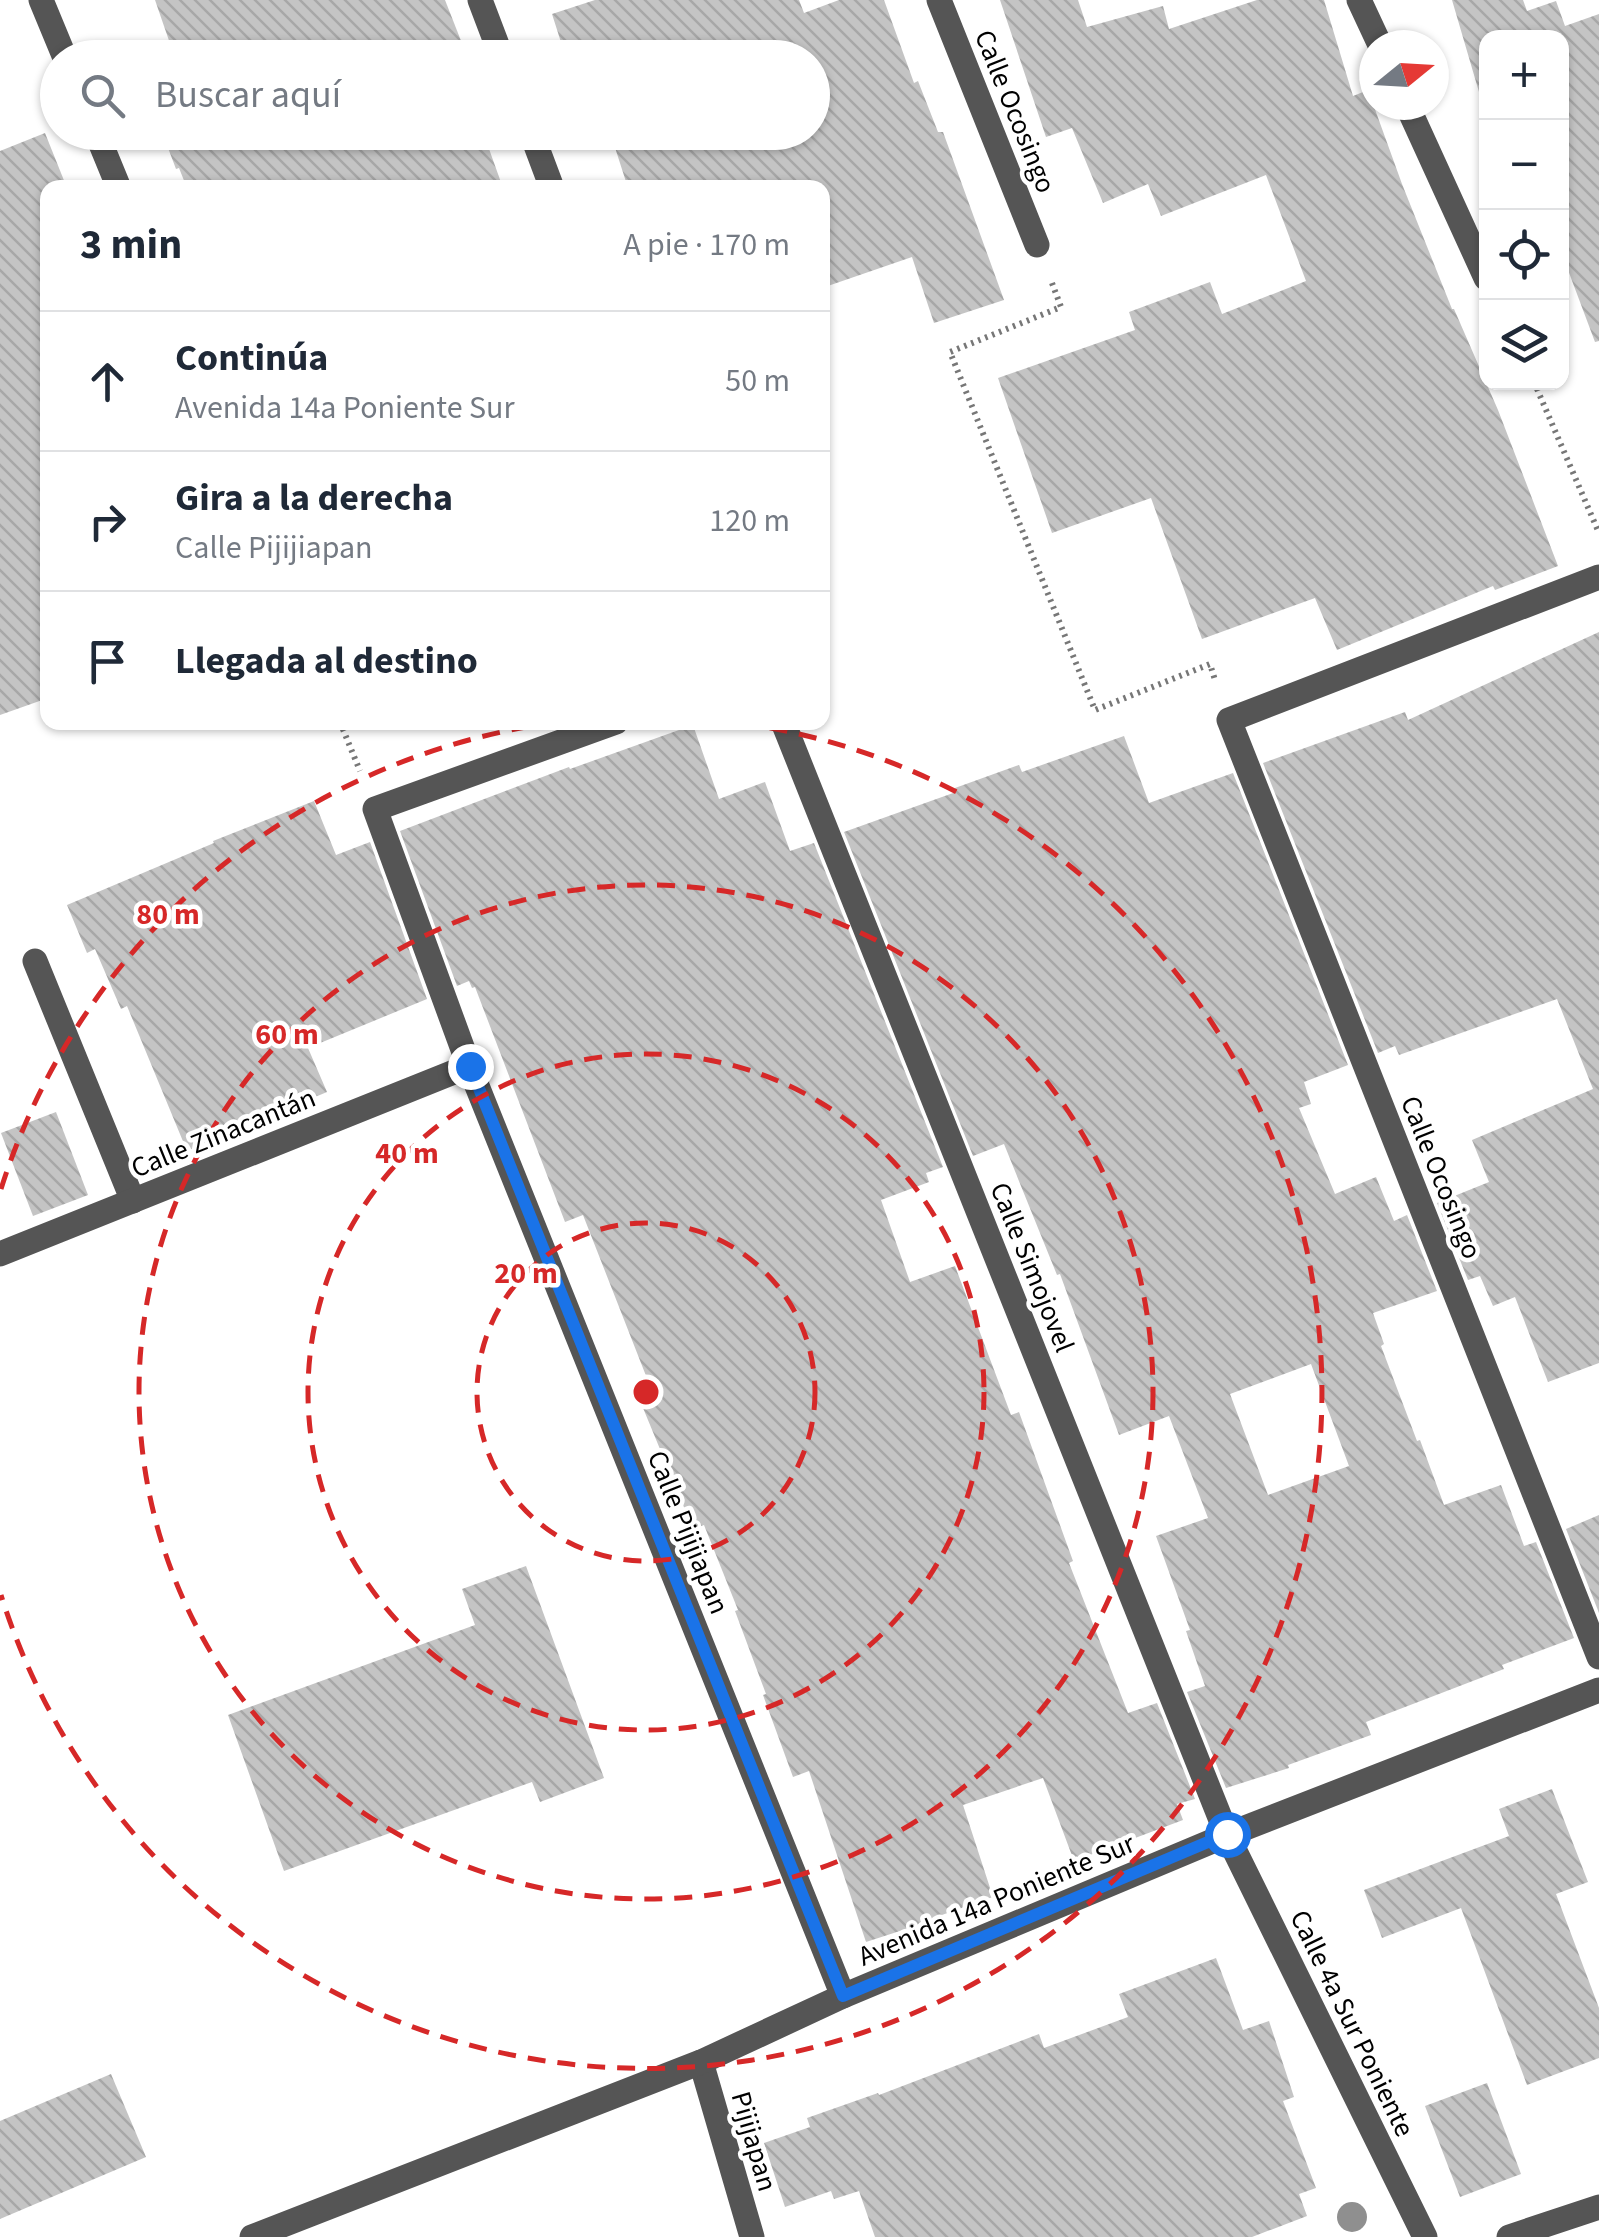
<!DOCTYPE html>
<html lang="es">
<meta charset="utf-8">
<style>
:root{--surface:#fff;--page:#f6f6f7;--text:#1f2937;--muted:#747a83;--line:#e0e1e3}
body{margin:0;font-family:"Source Sans 3",sans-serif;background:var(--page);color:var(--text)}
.controls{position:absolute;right:30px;top:30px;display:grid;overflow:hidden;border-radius:20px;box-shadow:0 2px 8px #0004}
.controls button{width:90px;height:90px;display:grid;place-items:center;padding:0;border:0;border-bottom:2px solid var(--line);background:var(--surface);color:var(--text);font:50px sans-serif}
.compass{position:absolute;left:1359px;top:30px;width:90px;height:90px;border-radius:50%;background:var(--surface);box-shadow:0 2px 8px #0004;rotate:72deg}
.stop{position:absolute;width:30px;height:30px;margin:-22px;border:8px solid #1a73e8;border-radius:50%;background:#fff}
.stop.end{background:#1a73e8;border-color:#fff;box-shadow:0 2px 10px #0008}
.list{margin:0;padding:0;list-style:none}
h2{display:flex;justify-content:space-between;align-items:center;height:130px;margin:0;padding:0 40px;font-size:42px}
h2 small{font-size:32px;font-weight:400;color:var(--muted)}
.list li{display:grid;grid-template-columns:65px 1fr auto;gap:30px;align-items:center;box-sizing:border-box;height:140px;padding:0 40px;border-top:2px solid var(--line)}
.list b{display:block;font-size:38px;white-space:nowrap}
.list p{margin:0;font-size:32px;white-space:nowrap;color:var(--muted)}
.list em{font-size:32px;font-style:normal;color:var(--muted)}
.icon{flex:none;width:55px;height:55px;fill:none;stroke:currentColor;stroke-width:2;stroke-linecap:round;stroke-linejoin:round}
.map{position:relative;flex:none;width:1599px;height:2237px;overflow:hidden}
.search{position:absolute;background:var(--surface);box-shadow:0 2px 8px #0004;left:40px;top:40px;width:790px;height:110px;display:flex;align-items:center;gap:25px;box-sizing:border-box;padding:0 35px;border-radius:55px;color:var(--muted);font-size:38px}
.panel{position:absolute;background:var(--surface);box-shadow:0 2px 8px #0004;left:40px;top:180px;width:790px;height:550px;border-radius:20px}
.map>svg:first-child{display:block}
</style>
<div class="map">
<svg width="1599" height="2237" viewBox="0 0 1599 2237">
<defs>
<pattern id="building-back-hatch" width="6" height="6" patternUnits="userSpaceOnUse" patternTransform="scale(2.5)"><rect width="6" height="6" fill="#c4c4c4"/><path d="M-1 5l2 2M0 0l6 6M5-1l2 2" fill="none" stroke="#a7a7a7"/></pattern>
</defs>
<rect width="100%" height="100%" fill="#fff"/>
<g fill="url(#building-back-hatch)" fill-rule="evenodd">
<path d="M 155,0 L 445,0 L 465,51 L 449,58 L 175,58 Z"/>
<path d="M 595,0 L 799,0 L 804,13 L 839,0 L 884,0 L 914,83 L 918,81 L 938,132 L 943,132 L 1004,300 L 934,323 L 912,257 L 822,288 L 822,188 L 628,188 L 610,132 L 812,132 L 812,58 L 566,58 L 552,14 Z"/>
<path d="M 1000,0 L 1078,0 L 1087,27 L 1163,6 L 1169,29 L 1257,0 L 1324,0 L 1353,96 L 1368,90 L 1402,184 L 1452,309 L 1454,309 L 1498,410 L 1558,566 L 1495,590 L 1493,586 L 1337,650 L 1315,598 L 1202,639 L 1151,498 L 1052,533 L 998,378 L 1135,330 L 1129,312 L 1210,282 L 1222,314 L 1306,281 L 1266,175 L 1161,216 L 1148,184 L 1103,203 L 1072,128 L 1046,137 Z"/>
<path d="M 1452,0 L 1523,0 L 1527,11 L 1556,1 L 1565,26 L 1599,14 L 1599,341 L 1595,342 L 1562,254 L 1562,38 L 1486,38 L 1486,123 L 1481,110 L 1484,109 Z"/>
<path d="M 162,132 L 483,132 L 503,188 L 187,188 L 179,168 L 176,169 Z"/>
<path d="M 45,133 L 67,188 L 48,188 L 48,698 L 0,715 L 0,151 Z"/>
<path d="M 1599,632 L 1599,1363 L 1548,1382 L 1515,1297 L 1493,1306 L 1480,1276 L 1468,1280 L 1437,1203 L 1489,1182 L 1472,1140 L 1593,1089 L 1557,999 L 1399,1055 L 1395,1046 L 1378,1053 L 1263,763 L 1405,712 L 1408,720 Z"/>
<path d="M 693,725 L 719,799 L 765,782 L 790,851 L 814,843 L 943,1167 L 926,1173 L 929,1182 L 881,1200 L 910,1282 L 955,1266 L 1011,1415 L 1019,1412 L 1073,1561 L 1069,1563 L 1128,1713 L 1157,1703 L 1195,1799 L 1177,1804 L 1183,1820 L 1074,1861 L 1043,1778 L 963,1805 L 993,1897 L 939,1916 L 940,1918 L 866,1942 L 809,1771 L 793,1777 L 763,1695 L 766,1694 L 735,1611 L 738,1610 L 704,1525 L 693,1529 L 636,1391 L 650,1386 L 583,1215 L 565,1222 L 475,987 L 472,988 L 469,981 L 457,986 L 400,831 L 569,767 L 570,769 Z"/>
<path d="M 1124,736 L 1149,803 L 1233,773 L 1348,1065 L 1304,1082 L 1311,1104 L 1299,1108 L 1335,1194 L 1376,1177 L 1394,1221 L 1407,1215 L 1437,1291 L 1373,1313 L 1384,1344 L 1381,1346 L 1417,1441 L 1420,1440 L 1444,1505 L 1501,1485 L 1524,1546 L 1536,1542 L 1574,1638 L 1502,1665 L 1504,1669 L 1366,1722 L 1371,1735 L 1288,1765 L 1289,1768 L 1226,1788 L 1187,1692 L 1205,1686 L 1186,1631 L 1190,1630 L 1156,1536 L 1208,1518 L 1169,1416 L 1119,1435 L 1060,1274 L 1057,1275 L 1004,1144 L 973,1156 L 844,832 L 956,792 L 955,788 L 1019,765 L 1022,772 ZM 1311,1364 L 1349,1466 L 1268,1495 L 1230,1394 Z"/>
<path d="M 314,801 L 336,855 L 370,842 L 427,999 L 308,1048 L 327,1092 L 187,1151 L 127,1006 L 121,1009 L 95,949 L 87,953 L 67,905 L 214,843 L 213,841 Z"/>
<path d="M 56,1112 L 88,1195 L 33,1216 L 1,1133 Z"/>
<path d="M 1599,1515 L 1599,1613 L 1566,1529 Z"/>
<path d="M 526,1566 L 604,1778 L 540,1802 L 532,1782 L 284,1871 L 228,1715 L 475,1625 L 462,1589 Z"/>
<path d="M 1552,1789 L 1588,1882 L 1556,1894 L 1599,2008 L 1599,2058 L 1527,2085 L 1461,1908 L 1382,1938 L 1364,1890 L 1509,1836 L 1499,1809 Z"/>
<path d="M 1216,1958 L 1243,2030 L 1269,2021 L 1294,2097 L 1283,2101 L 1316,2188 L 1299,2194 L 1307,2216 L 1252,2237 L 875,2237 L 859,2191 L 834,2199 L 831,2191 L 785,2207 L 764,2143 L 810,2127 L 807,2118 L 878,2093 L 879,2095 L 1039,2034 L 1044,2048 L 1128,2017 L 1119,1994 Z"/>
<path d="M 111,2074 L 146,2157 L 0,2219 L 0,2121 Z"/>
<path d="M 1487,2083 L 1521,2174 L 1460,2197 L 1425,2106 Z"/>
</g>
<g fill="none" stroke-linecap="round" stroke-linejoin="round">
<g stroke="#777" stroke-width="6" stroke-dasharray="2.5 5" stroke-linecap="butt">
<path d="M 1052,283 L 1061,307 L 950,352 L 1095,710 L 1210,664 L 1215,680"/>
<path d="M 1534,382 L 1599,533"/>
<path d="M 340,722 L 360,771"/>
</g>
<g stroke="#555" stroke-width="25">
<path d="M 41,0 L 65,58"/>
<path d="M 480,0 L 502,58"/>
<path d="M 939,0 L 1037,245"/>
<path d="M 1359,0 L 1380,45"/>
<path d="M 1407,105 L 1486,278"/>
<path d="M 96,132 L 119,188"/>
<path d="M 531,132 L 552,188"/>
<path d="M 1599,577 L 1229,720 L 1599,1657"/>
<path d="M 616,722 L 375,809 L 469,1066 L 843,1996"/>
<path d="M 783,722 L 1227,1835 L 1425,2237"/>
<path d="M 35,961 L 133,1201"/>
<path d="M 0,1254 L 469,1066"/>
<path d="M 701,2062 L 752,2237"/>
<path d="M 252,2237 L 701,2062 L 843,1996 L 1227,1835 L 1599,1690"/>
<path d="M 1509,2237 L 1599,2207"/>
</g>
</g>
<circle fill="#8f8f8f" cx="1352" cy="2217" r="15"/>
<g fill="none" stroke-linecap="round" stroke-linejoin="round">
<path stroke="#1a73e8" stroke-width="12" d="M 470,1066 L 843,1996 L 1227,1834"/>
</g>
<g fill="none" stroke="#d62828" stroke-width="5" stroke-dasharray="18 12">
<circle cx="646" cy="1392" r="169"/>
<circle cx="646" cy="1392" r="338"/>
<circle cx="646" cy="1392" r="507"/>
<path d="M1 1189A676 676 0 0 1 552 723M740 723A676 676 0 1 1 1 1595"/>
</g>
<g text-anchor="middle" stroke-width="9" stroke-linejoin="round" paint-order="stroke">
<g font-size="28" fill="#000" stroke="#fff">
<text transform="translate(1016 111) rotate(68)" y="10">Calle Ocosingo</text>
<text transform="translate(223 1132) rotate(-22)" y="10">Calle Zinacantán</text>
<text transform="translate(1442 1177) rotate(68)" y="10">Calle Ocosingo</text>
<text transform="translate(1033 1267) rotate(68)" y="10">Calle Simojovel</text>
<text transform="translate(689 1532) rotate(68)" y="10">Calle Pijijiapan</text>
<text transform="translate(996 1899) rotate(-23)" y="10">Avenida 14a Poniente Sur</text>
<text transform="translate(1353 2023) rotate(64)" y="10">Calle 4a Sur Poniente</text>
<text transform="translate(755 2141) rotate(74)" y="10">Pijijapan</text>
</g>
</g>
<circle cx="646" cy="1392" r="15" fill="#d62828" stroke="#fff" stroke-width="5"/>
<g font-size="30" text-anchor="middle" font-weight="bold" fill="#d62828" stroke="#fff" stroke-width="9" stroke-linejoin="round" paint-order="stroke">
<text x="168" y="924">80 m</text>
<text x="287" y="1044">60 m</text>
<text x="407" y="1163">40 m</text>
<text x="526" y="1283">20 m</text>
</g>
</svg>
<div class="controls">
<button>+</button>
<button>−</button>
<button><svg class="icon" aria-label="locate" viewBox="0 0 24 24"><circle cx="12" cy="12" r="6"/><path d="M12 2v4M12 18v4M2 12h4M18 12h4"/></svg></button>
<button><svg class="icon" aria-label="layers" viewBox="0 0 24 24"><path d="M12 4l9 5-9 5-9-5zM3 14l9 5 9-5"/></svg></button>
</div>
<svg class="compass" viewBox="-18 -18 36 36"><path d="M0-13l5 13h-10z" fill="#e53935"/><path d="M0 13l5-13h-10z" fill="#747a83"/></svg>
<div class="stop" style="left:1227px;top:1834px"></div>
<div class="stop end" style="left:470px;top:1066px"></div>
<div class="search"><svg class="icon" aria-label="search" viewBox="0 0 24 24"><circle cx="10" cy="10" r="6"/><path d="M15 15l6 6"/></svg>Buscar aquí</div>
<section class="panel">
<h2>3 min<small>A pie · 170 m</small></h2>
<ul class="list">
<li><svg class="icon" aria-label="ahead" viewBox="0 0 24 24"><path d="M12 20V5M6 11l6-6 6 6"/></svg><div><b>Continúa</b><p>Avenida 14a Poniente Sur</p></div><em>50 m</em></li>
<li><svg class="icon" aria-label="right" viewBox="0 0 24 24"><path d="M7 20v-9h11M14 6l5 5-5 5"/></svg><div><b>Gira a la derecha</b><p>Calle Pijijiapan</p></div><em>120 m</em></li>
<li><svg class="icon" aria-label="arrive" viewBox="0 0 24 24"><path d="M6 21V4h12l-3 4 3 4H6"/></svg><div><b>Llegada al destino</b></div></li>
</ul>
</section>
</div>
